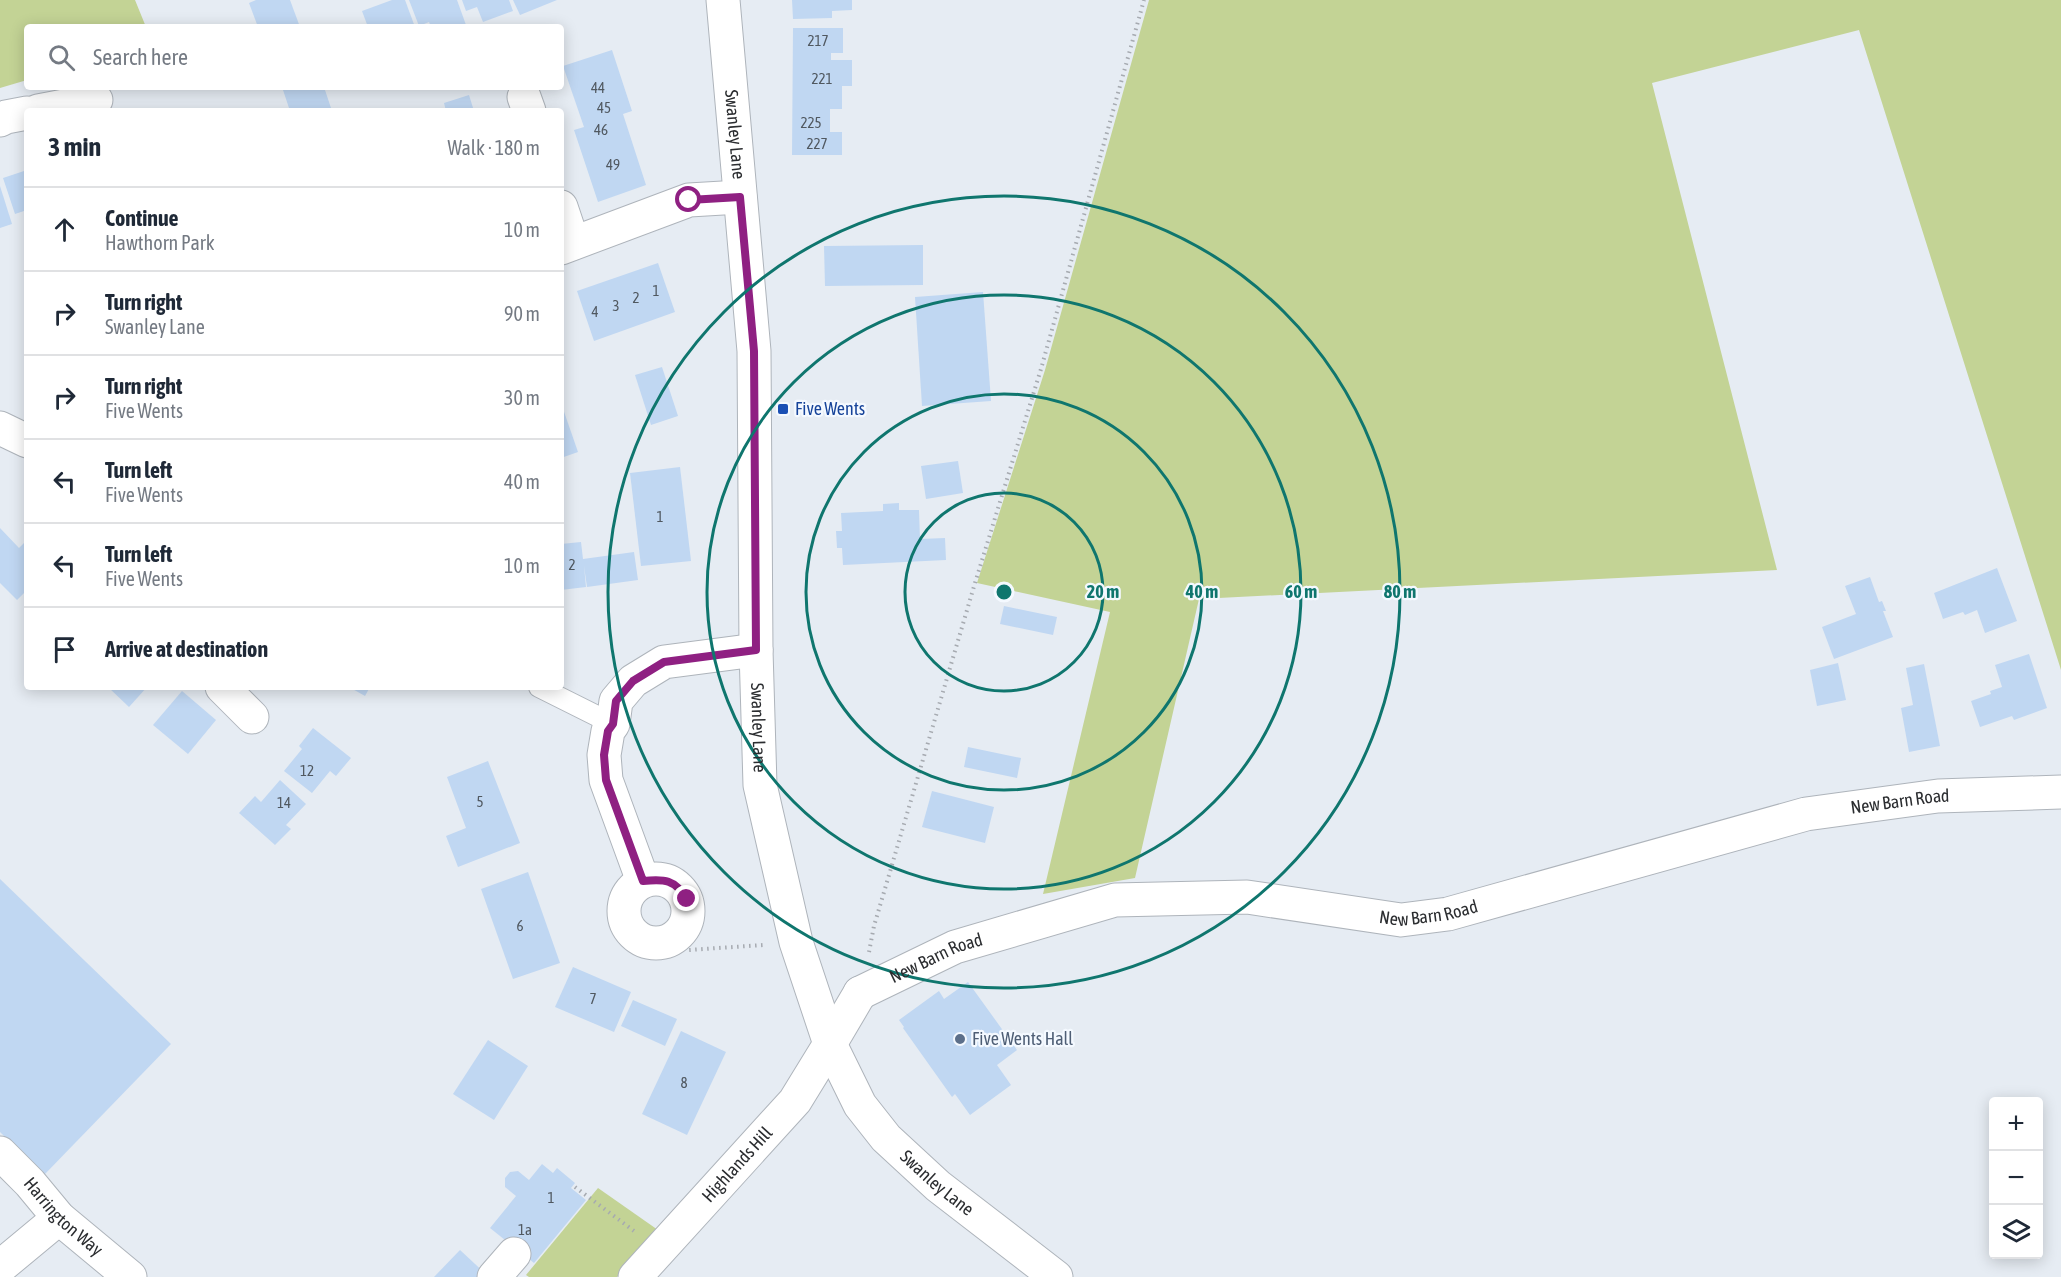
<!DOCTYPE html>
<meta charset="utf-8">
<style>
:root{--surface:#fff;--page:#f2f2f3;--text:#1f2937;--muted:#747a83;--line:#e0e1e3}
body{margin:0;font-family:"Asap Condensed",sans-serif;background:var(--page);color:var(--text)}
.controls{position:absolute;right:18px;bottom:18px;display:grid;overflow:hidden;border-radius:6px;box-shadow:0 3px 15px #0003}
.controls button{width:54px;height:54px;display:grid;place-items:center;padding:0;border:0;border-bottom:2px solid var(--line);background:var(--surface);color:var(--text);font:30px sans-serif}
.stop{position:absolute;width:18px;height:18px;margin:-14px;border:4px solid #8f2082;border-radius:50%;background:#fff}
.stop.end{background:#8f2082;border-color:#fff;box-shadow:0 2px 6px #0008}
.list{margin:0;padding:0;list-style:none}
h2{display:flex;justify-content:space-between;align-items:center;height:78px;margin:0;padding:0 24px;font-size:26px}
h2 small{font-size:20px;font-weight:400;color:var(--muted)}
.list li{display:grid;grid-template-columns:39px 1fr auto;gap:18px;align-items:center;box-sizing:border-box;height:84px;padding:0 24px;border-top:2px solid var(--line)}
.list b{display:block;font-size:22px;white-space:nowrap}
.list p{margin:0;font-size:20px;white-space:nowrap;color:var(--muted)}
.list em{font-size:20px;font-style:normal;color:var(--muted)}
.icon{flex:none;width:33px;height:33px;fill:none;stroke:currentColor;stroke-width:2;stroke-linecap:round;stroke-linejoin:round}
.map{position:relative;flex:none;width:2061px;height:1277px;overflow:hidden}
.search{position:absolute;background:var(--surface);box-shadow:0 3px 15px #0003;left:24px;top:24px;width:540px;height:66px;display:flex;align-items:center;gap:15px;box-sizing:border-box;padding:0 21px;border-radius:6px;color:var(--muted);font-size:22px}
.panel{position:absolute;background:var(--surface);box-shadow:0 3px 15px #0003;left:24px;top:108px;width:540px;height:582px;border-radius:6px}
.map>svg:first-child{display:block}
</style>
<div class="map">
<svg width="2061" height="1277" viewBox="0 0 2061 1277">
<rect width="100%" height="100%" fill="#e6ecf3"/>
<g fill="#c3d395">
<path d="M 0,0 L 135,0 L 146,27 L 27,27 L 27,80 L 0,88 Z"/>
<path d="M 1149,0 L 2061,0 L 2061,670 L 1859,30 L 1652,83 L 1777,570 L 1199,599 L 1135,878 L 1043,894 L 1110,612 L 977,583 L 1045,370 Z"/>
<path d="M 598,1188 L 658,1230 L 617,1277 L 529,1277 L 526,1275 Z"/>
</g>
<g fill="#c0d7f2">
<path d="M 256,0 L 290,0 L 300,27 L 258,27 L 249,3 Z"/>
<path d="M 392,0 L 405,0 L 415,27 L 368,27 L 362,11 Z"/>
<path d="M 409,0 L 457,0 L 466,25 L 461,27 L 431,27 L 429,22 L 419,26 Z"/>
<path d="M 462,0 L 509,0 L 513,11 L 483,22 L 477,7 L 466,11 Z"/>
<path d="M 513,0 L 557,0 L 520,15 Z"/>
<path d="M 792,0 L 852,0 L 852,10 L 832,11 L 832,18 L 793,19 Z"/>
<path d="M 793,28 L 843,28 L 843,53 L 831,53 L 831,60 L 852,60 L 852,86 L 842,86 L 842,109 L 830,109 L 830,132 L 842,132 L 842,155 L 792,155 Z"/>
<path d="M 612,50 L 632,111 L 623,114 L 646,185 L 598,202 L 574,130 L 584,127 L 563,66 Z"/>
<path d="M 282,87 L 324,87 L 332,111 L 290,111 Z"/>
<path d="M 469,95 L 474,111 L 446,111 L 444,103 Z"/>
<path d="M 27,170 L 27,210 L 15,214 L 3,178 Z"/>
<path d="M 0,186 L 12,224 L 0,228 Z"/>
<path d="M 923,245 L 923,285 L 825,286 L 824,246 Z"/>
<path d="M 658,263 L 675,312 L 594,341 L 577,291 Z"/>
<path d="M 983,292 L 991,401 L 922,406 L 915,297 Z"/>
<path d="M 662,367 L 678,416 L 651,425 L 635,375 Z"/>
<path d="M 561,403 L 578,452 L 561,458 Z"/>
<path d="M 958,461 L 963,493 L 926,499 L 921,466 Z"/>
<path d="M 680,467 L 691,561 L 641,566 L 630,473 Z"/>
<path d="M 899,503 L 899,510 L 919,510 L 920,539 L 945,538 L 946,560 L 843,565 L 842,548 L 837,548 L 836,531 L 842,531 L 841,513 L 883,511 L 883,504 Z"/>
<path d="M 0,528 L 19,548 L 24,543 L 27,547 L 27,590 L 17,600 L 0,583 Z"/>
<path d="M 581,542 L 583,559 L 634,552 L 638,580 L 587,587 L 584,566 L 586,587 L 561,590 L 561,544 Z"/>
<path d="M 1997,568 L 2017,621 L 1985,633 L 1977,610 L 1965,615 L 1963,612 L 1943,619 L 1934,593 Z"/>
<path d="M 1870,577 L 1879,602 L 1882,601 L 1886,611 L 1883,611 L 1893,637 L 1834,659 L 1822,627 L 1856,614 L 1845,586 Z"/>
<path d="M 1004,606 L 1057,617 L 1053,635 L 1000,624 Z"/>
<path d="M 2029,654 L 2047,708 L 2014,720 L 2012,716 L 1980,727 L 1971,701 L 1991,694 L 1990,691 L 2002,687 L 1995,665 Z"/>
<path d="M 1838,663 L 1846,700 L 1817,706 L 1810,670 Z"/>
<path d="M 1924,664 L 1940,746 L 1909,752 L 1901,708 L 1913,705 L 1906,668 Z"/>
<path d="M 108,687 L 147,687 L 129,707 Z"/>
<path d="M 349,687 L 370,687 L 365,696 Z"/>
<path d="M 182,691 L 216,720 L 188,754 L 153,725 Z"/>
<path d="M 313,728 L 351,758 L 336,776 L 330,771 L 312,793 L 284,771 L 302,749 L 299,746 Z"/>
<path d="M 968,747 L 1021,758 L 1017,778 L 964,767 Z"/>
<path d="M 488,761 L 520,843 L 458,867 L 446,836 L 466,828 L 447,777 Z"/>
<path d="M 280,780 L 306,804 L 286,825 L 291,829 L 275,845 L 239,813 L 255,796 L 261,802 Z"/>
<path d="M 932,791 L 994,807 L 985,843 L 922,827 Z"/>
<path d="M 528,872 L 560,963 L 513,979 L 481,889 Z"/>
<path d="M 0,879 L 171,1044 L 44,1175 L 0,1132 Z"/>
<path d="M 573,967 L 631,992 L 614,1032 L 555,1007 Z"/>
<path d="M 968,982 L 1017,1050 L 997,1065 L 1011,1085 L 970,1115 L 955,1094 L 952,1097 L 903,1028 L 904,1027 L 899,1020 L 939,991 L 944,999 Z"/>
<path d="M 633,1000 L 677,1019 L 665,1046 L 621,1026 Z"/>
<path d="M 681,1031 L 726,1052 L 687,1135 L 642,1114 Z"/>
<path d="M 488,1040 L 528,1066 L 494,1120 L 453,1094 Z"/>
<path d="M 542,1164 L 553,1173 L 557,1168 L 575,1183 L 571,1188 L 586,1200 L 534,1263 L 490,1228 L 516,1196 L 505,1187 L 505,1178 L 510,1172 L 518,1171 L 529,1180 Z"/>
<path d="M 460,1250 L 489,1277 L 434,1277 Z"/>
</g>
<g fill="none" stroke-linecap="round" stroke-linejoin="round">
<defs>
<path id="service" d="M 539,687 L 613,724"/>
<g id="minor">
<path d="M 524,97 L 529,111"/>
<path d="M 38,111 L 96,100"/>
<path d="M 0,120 L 6,117 L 27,113"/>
<path d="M 561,207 L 573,243"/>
<path d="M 561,248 L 689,200 L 740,197"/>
<path d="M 0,428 L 27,441"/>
<path d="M 222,687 L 252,717"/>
<circle cx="656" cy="911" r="32"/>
<path d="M 643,881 L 606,780 L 604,755 L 608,731 L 613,724 L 616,701 L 633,681 L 664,662 L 756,650"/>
<path d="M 830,1044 L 860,993"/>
<path id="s1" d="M 0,1153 L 30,1183 L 59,1218 L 130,1277"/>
<path d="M 0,1267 L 59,1218"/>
<path d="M 494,1277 L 514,1254"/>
</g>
<g id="tertiary">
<path id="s2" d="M 860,993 L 955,947 L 1115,900 L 1247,897 L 1401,920 L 1448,914 L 1806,814 L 1938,796 L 2061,792"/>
<path id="s3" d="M 635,1277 L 795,1101 L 830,1044"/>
</g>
<g id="secondary">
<path id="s4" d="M 723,0 L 754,351 L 756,650 L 760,785 L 796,942 L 830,1044 L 860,1105 L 886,1138 L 938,1186 L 1056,1277"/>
</g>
</defs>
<use href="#service" stroke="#aeb4bb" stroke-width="22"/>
<use href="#minor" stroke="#aeb4bb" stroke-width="35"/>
<use href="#tertiary" stroke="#aeb4bb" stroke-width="35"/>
<use href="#secondary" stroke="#aeb4bb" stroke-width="35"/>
<g stroke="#a6aab0" stroke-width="4" stroke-dasharray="1.5 4.5" stroke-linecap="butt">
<path d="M 678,936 L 689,950 L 763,945"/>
<path d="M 869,952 L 874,926 L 975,583 L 1041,369 L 1144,0"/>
<path d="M 575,1187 L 634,1231"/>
</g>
<use href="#service" stroke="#fff" stroke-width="20"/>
<use href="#minor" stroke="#fff" stroke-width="33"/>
<use href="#tertiary" stroke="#fff" stroke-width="33"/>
<use href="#secondary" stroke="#fff" stroke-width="33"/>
</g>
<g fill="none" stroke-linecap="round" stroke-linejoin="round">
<path stroke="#8f2082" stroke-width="8" d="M 687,899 C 674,879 665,879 643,881 L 606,780 L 604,755 L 608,731 L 613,724 L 616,701 L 633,681 L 664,662 L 756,650 L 754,351 L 740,197 L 689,200"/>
</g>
<g fill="none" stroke="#0f766e" stroke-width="3">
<circle cx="1004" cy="592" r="99"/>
<circle cx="1004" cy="592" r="198"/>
<circle cx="1004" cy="592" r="297"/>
<circle cx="1004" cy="592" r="396"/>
</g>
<rect fill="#1a4fb4" stroke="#f4f9ff" stroke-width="2" x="777" y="403" width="12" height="12" rx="3"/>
<circle fill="#5c6f8a" stroke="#f4f9ff" stroke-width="2" cx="960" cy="1039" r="6"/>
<g text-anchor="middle" stroke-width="4.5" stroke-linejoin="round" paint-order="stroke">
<g font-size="15" fill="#505860">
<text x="818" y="46">217</text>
<text x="822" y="84">221</text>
<text x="598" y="93">44</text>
<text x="604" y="113">45</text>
<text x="811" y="128">225</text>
<text x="601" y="135">46</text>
<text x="817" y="149">227</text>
<text x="613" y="170">49</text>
<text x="656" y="296">1</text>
<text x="636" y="303">2</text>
<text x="616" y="311">3</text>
<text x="595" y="317">4</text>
<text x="660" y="522">1</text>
<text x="572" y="570">2</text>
<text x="307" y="776">12</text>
<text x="480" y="807">5</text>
<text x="284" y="808">14</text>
<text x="520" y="931">6</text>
<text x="593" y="1004">7</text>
<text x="684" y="1088">8</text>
<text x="551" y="1203">1</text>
<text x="525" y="1235">1a</text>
</g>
<g font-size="18" fill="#2b2d30" stroke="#f4f9ff">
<text dy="6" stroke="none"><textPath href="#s4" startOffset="135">Swanley Lane</textPath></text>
<text dy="6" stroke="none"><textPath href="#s4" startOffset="729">Swanley Lane</textPath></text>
<text dy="6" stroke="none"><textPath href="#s2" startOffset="1074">New Barn Road</textPath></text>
<text dy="6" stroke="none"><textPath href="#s2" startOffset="588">New Barn Road</textPath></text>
<text dy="6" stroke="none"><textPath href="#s2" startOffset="84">New Barn Road</textPath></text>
<text dy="6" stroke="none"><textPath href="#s3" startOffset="152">Highlands Hill</textPath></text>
<text dy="6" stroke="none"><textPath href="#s4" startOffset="1233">Swanley Lane</textPath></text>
<text dy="6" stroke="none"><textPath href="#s1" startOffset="90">Harrington Way</textPath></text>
</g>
<g font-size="18" fill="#164399" stroke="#f4f9ff" text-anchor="start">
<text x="795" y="415">Five Wents</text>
</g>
<g font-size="18" fill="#4e5e75" stroke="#f4f9ff" text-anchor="start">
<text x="972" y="1045">Five Wents Hall</text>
</g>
</g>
<circle cx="1004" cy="592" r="9" fill="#0f766e" stroke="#f4f9ff" stroke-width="3"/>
<g font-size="18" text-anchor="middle" font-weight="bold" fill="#0f766e" stroke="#f4f9ff" stroke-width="4.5" stroke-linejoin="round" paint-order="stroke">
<text x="1103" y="598">20 m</text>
<text x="1202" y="598">40 m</text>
<text x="1301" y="598">60 m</text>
<text x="1400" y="598">80 m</text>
</g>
</svg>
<div class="controls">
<button>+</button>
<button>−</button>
<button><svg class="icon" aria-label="layers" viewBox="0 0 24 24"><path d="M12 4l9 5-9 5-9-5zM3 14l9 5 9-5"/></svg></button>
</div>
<div class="stop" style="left:689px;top:200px"></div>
<div class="stop end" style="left:687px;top:899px"></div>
<div class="search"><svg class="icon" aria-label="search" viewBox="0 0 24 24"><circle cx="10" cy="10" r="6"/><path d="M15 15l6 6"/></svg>Search here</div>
<section class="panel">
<h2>3 min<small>Walk · 180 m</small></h2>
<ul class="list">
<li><svg class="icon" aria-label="ahead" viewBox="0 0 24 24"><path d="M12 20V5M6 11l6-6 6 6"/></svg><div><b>Continue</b><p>Hawthorn Park</p></div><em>10 m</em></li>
<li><svg class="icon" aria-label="right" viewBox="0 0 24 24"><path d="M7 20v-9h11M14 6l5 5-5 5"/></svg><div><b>Turn right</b><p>Swanley Lane</p></div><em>90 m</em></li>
<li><svg class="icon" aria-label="right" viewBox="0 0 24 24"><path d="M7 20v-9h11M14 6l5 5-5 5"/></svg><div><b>Turn right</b><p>Five Wents</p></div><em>30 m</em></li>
<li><svg class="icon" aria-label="left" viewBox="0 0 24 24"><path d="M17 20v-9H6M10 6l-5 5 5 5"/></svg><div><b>Turn left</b><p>Five Wents</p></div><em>40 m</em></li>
<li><svg class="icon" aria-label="left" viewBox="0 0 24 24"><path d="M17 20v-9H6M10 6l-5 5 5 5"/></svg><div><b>Turn left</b><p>Five Wents</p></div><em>10 m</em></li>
<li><svg class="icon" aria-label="arrive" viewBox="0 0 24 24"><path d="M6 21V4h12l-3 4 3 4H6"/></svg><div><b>Arrive at destination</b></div></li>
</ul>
</section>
</div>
